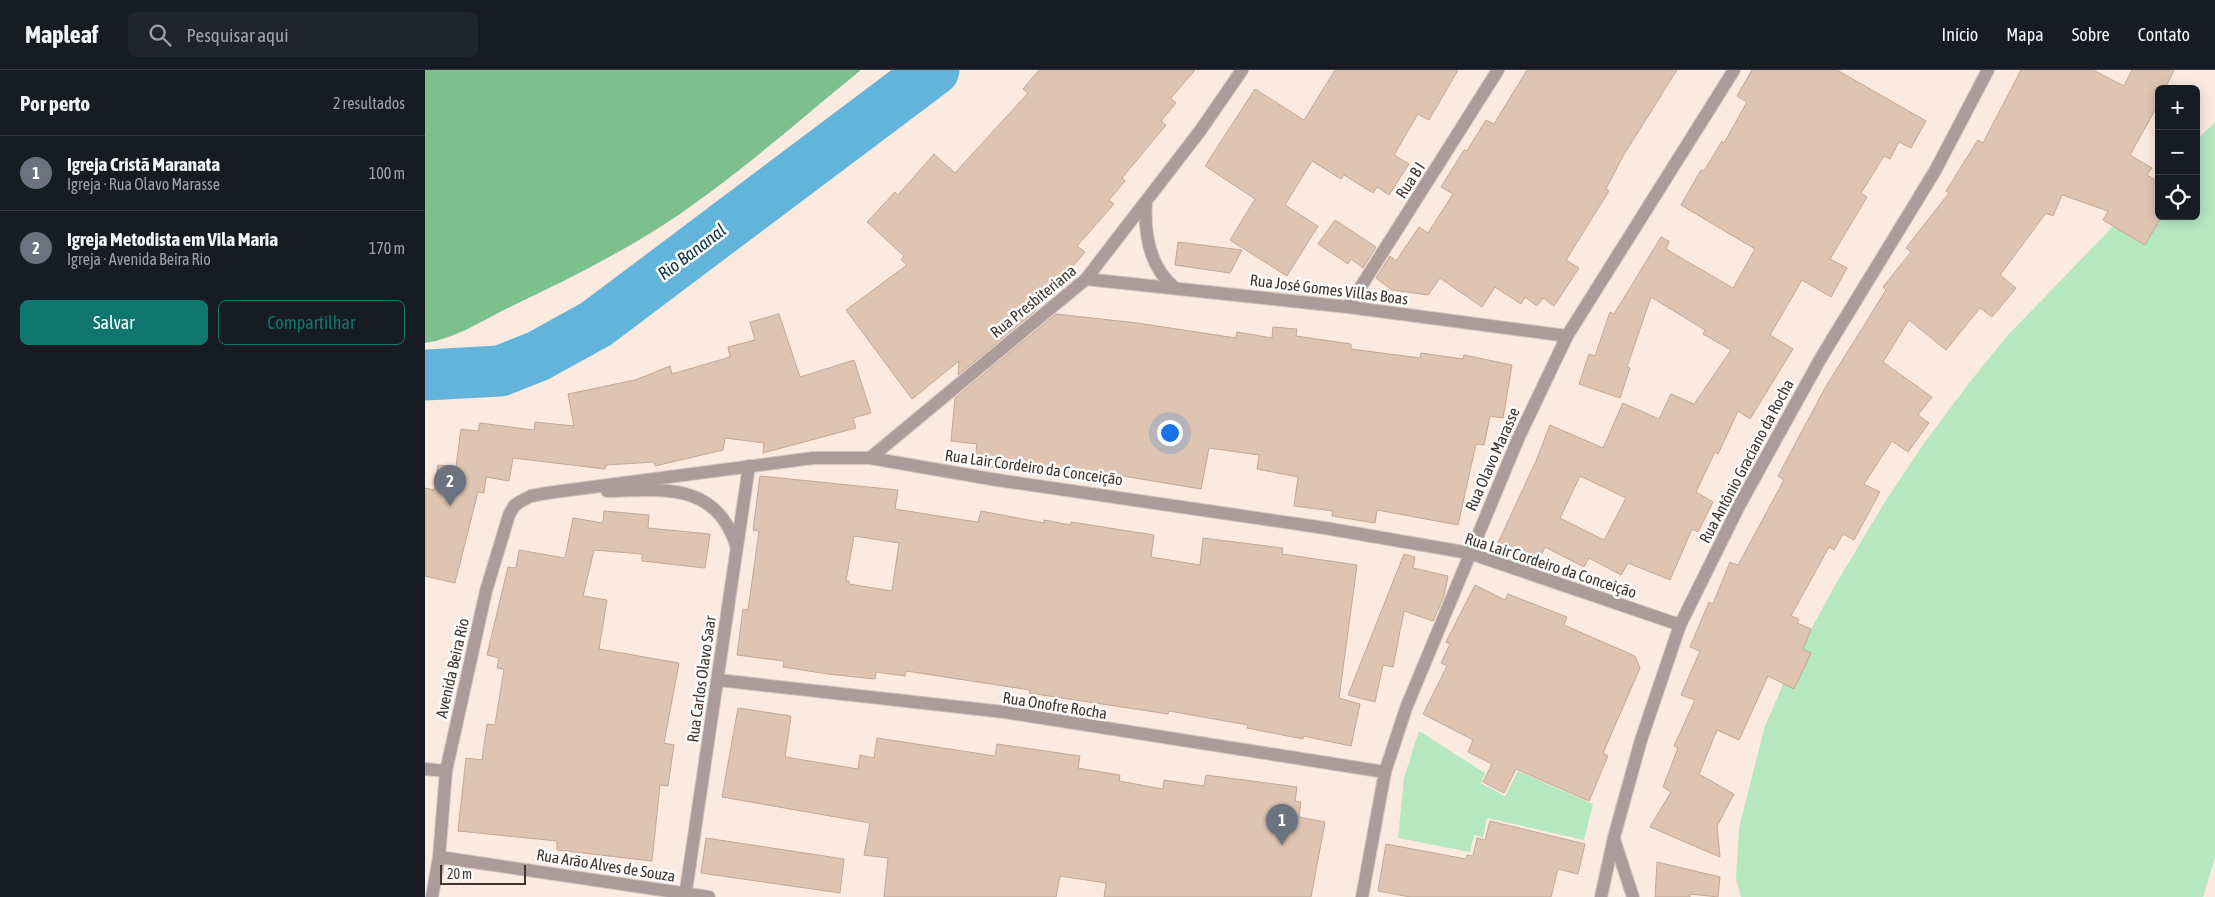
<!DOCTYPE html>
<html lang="pt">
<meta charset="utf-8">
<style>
:root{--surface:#171b24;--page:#20242c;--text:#f1f3f6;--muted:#9ea1a6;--line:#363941;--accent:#0f766e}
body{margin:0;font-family:"Asap Condensed",sans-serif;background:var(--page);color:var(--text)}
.controls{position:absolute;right:15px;top:15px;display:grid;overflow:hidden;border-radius:8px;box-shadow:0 2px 12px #0003}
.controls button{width:45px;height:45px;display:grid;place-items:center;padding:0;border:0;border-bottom:1px solid var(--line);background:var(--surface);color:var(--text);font:25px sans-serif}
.scale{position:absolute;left:15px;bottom:12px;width:86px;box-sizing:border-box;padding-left:5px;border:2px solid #41362f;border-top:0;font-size:14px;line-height:18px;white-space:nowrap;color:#41362f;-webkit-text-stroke:4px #fbfbfb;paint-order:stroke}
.you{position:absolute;left:744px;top:362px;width:18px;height:18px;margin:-12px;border:4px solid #fff;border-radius:50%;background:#1a73e8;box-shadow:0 0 0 8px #1a73e833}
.badge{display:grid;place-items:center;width:32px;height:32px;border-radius:50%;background:var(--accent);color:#fff;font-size:16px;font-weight:700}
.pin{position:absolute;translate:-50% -41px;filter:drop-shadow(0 1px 2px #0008)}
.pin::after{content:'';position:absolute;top:26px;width:18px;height:15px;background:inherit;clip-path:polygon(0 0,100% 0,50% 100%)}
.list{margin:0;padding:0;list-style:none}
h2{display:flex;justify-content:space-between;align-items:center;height:65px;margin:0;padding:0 20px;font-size:21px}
h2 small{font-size:16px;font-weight:400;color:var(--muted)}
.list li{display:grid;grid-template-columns:32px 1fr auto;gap:15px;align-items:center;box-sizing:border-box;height:75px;padding:0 20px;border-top:1px solid var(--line)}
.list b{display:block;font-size:19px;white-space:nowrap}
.list p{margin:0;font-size:16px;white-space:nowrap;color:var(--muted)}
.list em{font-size:16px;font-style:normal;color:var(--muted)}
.actions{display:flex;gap:10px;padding:15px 20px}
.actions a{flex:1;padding:11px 0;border:1px solid var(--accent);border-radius:8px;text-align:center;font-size:18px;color:var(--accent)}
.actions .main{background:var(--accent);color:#fff}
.icon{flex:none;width:28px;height:28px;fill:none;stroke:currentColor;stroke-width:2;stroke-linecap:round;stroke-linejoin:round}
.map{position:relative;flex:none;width:1790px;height:827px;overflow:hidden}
header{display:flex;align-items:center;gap:30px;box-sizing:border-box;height:70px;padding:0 25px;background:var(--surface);border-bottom:1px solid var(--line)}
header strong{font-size:24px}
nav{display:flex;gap:28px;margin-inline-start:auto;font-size:18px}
.search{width:350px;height:45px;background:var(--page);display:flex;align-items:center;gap:12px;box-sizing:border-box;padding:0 18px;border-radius:8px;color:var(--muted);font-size:19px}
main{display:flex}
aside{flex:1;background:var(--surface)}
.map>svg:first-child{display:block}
</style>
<header>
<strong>Mapleaf</strong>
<div class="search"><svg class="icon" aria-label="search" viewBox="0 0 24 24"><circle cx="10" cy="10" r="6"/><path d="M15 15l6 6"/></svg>Pesquisar aqui</div>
<nav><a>Início</a><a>Mapa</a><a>Sobre</a><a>Contato</a></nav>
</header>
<main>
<aside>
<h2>Por perto<small>2 resultados</small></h2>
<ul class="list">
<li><span class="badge" style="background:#6b7280">1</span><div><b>Igreja Cristã Maranata</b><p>Igreja · Rua Olavo Marasse</p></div><em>100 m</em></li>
<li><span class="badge" style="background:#6b7280">2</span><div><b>Igreja Metodista em Vila Maria</b><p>Igreja · Avenida Beira Rio</p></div><em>170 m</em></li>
</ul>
<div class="actions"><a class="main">Salvar</a><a>Compartilhar</a></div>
</aside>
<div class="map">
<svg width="1790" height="827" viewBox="0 0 1790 827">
<rect width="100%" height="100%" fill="#fbeae0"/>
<g fill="#b5e7c1">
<path d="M 1790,52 L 1790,787 L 1778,827 L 1316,827 L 1311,809 L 1314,758 L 1340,656 L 1366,596 L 1408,519 L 1458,435 L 1500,372 L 1544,313 L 1583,265 L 1734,109 L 1734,146 L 1771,146 L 1771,70 Z"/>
<path d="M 994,661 L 1060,703 L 1056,713 L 1080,726 L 1093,701 L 1168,734 L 1159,770 L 1062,748 L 1058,767 L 1049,765 L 1045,782 L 973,768 L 979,708 Z"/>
</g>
<path fill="#7dc090" d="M 0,0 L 436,0 C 367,56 300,117 224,164 C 180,191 133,214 87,236 C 60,249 30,269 0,273 Z"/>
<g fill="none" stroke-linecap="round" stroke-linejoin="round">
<path stroke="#62b4da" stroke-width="51" d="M 0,305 L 75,301 L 113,286 L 171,254 L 509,0"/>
</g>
<g fill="#dec4b1" stroke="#c1a896" fill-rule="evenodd">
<path d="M 614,0 L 770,0 L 746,28 L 751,33 L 736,51 L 741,55 L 697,108 L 700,111 L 684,130 L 689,134 L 652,176 L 660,182 L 609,242 L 533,305 L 534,291 L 487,329 L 421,240 L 482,195 L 476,190 L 479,186 L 442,152 L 470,122 L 473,125 L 509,84 L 530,103 L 603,23 L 598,19 Z"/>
<path d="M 910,0 L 1033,0 L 1004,50 L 993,44 L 969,85 L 984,94 L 964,125 L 952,117 L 948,123 L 919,105 L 916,109 L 887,91 L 860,135 L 893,156 L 862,206 L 805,170 L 830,129 L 780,96 L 830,19 L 879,50 Z"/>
<path d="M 1102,0 L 1252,0 L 1198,86 L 1181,119 L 1184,121 L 1141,190 L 1154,198 L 1129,236 L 1118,228 L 1112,236 L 1100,227 L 1096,234 L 1070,217 L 1057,237 L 1015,208 L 1003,225 L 967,220 L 951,208 L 965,186 L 971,191 L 994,157 L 1003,163 L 1028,124 L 1016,117 L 1039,80 L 1042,81 L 1061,50 L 1069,54 Z"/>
<path d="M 1327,0 L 1412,0 L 1501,51 L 1486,78 L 1474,72 L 1465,89 L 1459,86 L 1436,123 L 1442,127 L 1405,189 L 1422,198 L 1406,227 L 1377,210 L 1345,265 L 1368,279 L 1325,349 L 1313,341 L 1293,384 L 1290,382 L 1271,422 L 1288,432 L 1273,462 L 1267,459 L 1245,510 L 1203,493 L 1196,505 L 1164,488 L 1159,497 L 1120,477 L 1111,495 L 1071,477 L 1111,391 L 1125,355 L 1178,378 L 1198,333 L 1234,349 L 1246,324 L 1269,334 L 1306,280 L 1278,264 L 1280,260 L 1226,227 L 1202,297 L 1205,298 L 1195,328 L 1154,314 L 1164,284 L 1170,286 L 1185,242 L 1189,244 L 1236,167 L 1244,171 L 1241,179 L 1308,218 L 1330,179 L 1256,135 L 1276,100 L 1279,101 L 1297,71 L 1299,73 L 1322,32 L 1312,26 ZM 1155,406 L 1201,428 L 1179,470 L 1135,448 Z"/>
<path d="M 1596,0 L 1668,0 L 1699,16 L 1707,0 L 1749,0 L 1740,19 L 1734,19 L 1734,33 L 1705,85 L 1727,98 L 1722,105 L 1734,112 L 1734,151 L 1720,175 L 1678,150 L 1683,141 L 1637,125 L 1628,146 L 1621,143 L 1575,205 L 1591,218 L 1567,247 L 1555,238 L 1521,280 L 1484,250 L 1458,292 L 1507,327 L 1493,345 L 1504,353 L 1483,382 L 1467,371 L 1439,414 L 1455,422 L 1429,470 L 1418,464 L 1409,480 L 1404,477 L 1366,546 L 1374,549 L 1372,553 L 1386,559 L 1378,579 L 1386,583 L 1369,619 L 1343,606 L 1314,670 L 1292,660 L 1274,704 L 1309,724 L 1292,756 L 1295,787 L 1225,757 L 1246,722 L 1238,717 L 1253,678 L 1249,676 L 1270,630 L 1256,625 L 1275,581 L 1265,577 L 1284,532 L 1288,534 L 1305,492 L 1313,495 L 1359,410 L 1353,406 L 1400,318 L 1461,220 L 1458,217 L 1486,182 L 1481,178 L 1524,123 L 1521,121 L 1553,70 L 1558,73 Z"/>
<path d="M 910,150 L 951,177 L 938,198 L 926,189 L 923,194 L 893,174 Z"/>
<path d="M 753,172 L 817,180 L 805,203 L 750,195 Z"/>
<path d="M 354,244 L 375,307 L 429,290 L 446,343 L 428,348 L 431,358 L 338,383 L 339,373 L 300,368 L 298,380 L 230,396 L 229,392 L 181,395 L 180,399 L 88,388 L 84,411 L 61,407 L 59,423 L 53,422 L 30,513 L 0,506 L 0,418 L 9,420 L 13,395 L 31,397 L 36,359 L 53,361 L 55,353 L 109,360 L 110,352 L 149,356 L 143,324 L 210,310 L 245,296 L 247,304 L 305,287 L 303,277 L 330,270 L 325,252 Z"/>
<path d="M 631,244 L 712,253 L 811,268 L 812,262 L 847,268 L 848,257 L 872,259 L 871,266 L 926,274 L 926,279 L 995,288 L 996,283 L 1038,289 L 1039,285 L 1087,295 L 1078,348 L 1065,346 L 1059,375 L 1051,374 L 1033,455 L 952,440 L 950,453 L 907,446 L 908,441 L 869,436 L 873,407 L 832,399 L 834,385 L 784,378 L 776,419 L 686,404 L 685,412 L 549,395 L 552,374 L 526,371 L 530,328 Z"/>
<path d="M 335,406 L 473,420 L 470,439 L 532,449 L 553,452 L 556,441 L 619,453 L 619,450 L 646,455 L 646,452 L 729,465 L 726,487 L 775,495 L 778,468 L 858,478 L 857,484 L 932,495 L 914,628 L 935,634 L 926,676 L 878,666 L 878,669 L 822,658 L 823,655 L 744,641 L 743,644 L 604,623 L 605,620 L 481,601 L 480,606 L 451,602 L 450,609 L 403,604 L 358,597 L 359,591 L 312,585 L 318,539 L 323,540 L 334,461 L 328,460 ZM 429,466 L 474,473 L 467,521 L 424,514 L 424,511 L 421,511 Z"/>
<path d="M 179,441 L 224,445 L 223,458 L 285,464 L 280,498 L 217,491 L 217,484 L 169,480 L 158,526 L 182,530 L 174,579 L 254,593 L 239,673 L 249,675 L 243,716 L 235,715 L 227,791 L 132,780 L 132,771 L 33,761 L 41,688 L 57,690 L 62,654 L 70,655 L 79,599 L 72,598 L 74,588 L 62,585 L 83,497 L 91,498 L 94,480 L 140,488 L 148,448 L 178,453 Z"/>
<path d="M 979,484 L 990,487 L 988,498 L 1023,506 L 1019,526 L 1008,551 L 979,541 L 968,597 L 958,595 L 950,632 L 923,625 Z"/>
<path d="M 1050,515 L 1080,530 L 1083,524 L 1142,547 L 1139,555 L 1210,586 L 1215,598 L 1178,683 L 1183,686 L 1164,731 L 1091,699 L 1079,723 L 1058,712 L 1067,694 L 1043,682 L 1048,670 L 998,644 L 1022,596 L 1016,593 L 1025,574 L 1021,572 Z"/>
<path d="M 313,638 L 366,646 L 360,687 L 433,699 L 435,685 L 449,688 L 452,668 L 570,686 L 572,674 L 655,686 L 653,698 L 695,705 L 694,711 L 738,719 L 739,710 L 779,716 L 781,705 L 872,717 L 870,731 L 876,732 L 874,747 L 900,752 L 886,827 L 679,827 L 681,813 L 635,806 L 631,827 L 459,827 L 463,788 L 439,785 L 445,753 L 297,727 Z"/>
<path d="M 1065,751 L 1160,774 L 1153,804 L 1133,799 L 1126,827 L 985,827 L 953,821 L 961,774 L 1041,789 L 1042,785 L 1048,786 L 1052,768 L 1060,770 Z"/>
<path d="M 281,768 L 419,789 L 415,823 L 276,803 Z"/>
<path d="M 1232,792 L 1295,807 L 1293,827 L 1265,824 L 1265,827 L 1230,827 Z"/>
</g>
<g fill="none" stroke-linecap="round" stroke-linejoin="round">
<defs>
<g id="street">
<path d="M 721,132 C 719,164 724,197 750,218"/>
<path d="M 661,209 L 923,237 L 1142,266"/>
<path d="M 923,237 L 1073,0"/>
<path d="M 445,388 L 661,209 L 775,61 L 817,0"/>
<path d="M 182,421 C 237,420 290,411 311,475"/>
<path d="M 293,610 L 579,642 L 960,702"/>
<path d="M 0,699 L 21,701"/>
<path d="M 1189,769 L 1208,827"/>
<path d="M 14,787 L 284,827"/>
<path d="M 7,827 L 14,787 L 21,701 L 61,521 L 84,445 L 89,436 L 96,431 L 106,426 L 122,423 L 388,388 L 445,388 L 572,410 L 900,458 L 1044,483 L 1255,555"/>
<path d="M 260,827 L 324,396"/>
<path d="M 937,827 L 960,702 L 981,638 L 1093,369 L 1142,266 L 1309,0"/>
<path d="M 1176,827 L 1189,767 L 1216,670 L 1255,555 L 1315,434 L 1397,286 L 1510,101 L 1563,0"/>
</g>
</defs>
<use href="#street" stroke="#d6c6bd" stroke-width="14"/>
<use href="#street" stroke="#ab9c9a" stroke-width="12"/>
</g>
<g text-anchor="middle" stroke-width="5" stroke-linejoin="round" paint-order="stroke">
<g font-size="16" fill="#41362f" stroke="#fbfbfb">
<text transform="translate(985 110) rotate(-57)" y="6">Rua B I</text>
<text transform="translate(904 219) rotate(7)" y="6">Rua José Gomes Villas Boas</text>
<text transform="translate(608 231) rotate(-39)" y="6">Rua Presbiteriana</text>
<text transform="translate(1067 389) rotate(-66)" y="6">Rua Olavo Marasse</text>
<text transform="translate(1321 391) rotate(-62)" y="6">Rua Antônio Graciano da Rocha</text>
<text transform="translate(609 397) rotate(8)" y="6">Rua Lair Cordeiro da Conceição</text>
<text transform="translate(1126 495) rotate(18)" y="6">Rua Lair Cordeiro da Conceição</text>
<text transform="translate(27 598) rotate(-77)" y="6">Avenida Beira Rio</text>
<text transform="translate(276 609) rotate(-82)" y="6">Rua Carlos Olavo Saar</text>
<text transform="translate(630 635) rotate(9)" y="6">Rua Onofre Rocha</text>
<text transform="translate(181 795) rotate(9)" y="6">Rua Arão Alves de Souza</text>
</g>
<g font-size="18" font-style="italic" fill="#0f3445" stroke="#fbfbfb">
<text transform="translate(267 182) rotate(-37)" y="6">Rio Bananal</text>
</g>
</g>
</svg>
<div class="controls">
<button>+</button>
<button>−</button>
<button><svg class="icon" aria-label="locate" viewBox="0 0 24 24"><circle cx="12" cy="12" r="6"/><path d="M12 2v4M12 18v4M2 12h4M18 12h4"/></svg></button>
</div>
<div class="scale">20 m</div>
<div class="you"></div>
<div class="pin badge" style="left:857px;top:775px;background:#6b7280">1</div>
<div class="pin badge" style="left:25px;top:436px;background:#6b7280">2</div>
</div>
</main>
